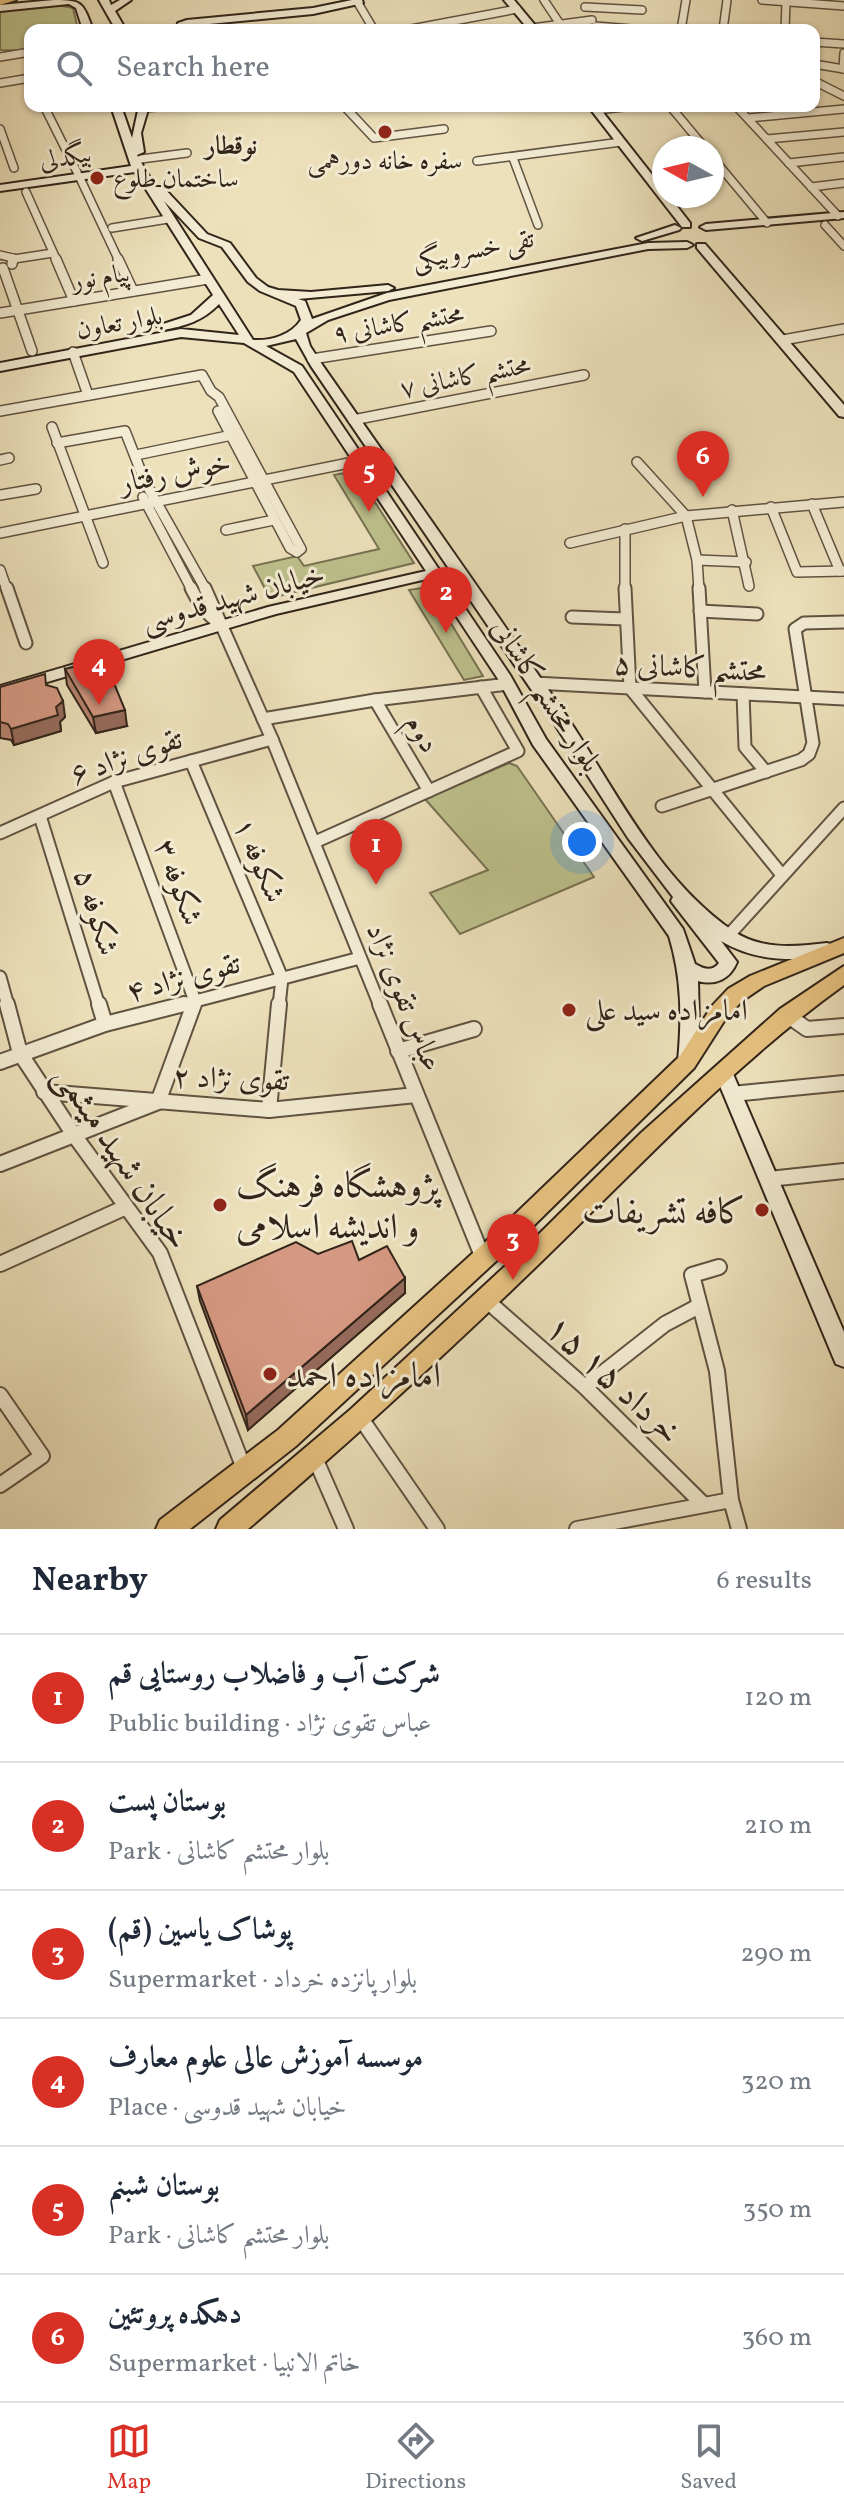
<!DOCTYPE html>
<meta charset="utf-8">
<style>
:root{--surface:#fff;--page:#f2f2f3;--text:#1f2937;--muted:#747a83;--line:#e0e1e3;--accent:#d93025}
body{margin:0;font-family:Vollkorn,Amiri,serif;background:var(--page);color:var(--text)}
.compass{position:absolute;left:652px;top:136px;width:72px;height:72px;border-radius:50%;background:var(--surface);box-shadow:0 2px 6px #0004;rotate:278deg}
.you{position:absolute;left:582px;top:842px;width:28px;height:28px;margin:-20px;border:6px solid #fff;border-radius:50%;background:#1a73e8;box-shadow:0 0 0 12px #1a73e833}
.badge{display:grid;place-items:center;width:52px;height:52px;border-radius:50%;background:var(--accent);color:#fff;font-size:26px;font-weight:700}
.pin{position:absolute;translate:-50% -66px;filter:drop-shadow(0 2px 4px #0008)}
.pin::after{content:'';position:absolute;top:42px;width:28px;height:24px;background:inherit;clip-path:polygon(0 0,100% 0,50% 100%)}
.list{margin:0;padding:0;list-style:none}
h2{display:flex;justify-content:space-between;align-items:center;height:104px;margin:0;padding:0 32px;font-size:34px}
h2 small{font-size:26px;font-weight:400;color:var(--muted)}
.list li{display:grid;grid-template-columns:52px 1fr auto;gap:24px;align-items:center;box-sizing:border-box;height:128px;padding:0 32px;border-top:2px solid var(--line)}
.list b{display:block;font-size:30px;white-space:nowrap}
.list p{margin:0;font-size:26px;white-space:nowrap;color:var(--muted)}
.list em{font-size:26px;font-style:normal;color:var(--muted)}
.icon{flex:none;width:44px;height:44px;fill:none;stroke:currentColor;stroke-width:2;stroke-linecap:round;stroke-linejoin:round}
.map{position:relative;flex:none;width:844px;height:1529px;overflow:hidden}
.search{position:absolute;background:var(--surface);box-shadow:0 2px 6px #0004;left:24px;right:24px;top:24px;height:88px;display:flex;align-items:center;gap:20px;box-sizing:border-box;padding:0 28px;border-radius:16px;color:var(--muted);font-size:30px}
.sheet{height:872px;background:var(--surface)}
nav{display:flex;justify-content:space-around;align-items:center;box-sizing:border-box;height:112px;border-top:2px solid var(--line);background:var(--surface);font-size:22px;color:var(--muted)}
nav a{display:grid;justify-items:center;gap:4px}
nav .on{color:var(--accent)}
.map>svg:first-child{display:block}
</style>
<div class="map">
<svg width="844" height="1529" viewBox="0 0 844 1529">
<rect width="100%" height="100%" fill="#ede1bb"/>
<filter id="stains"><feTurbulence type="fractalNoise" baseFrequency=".0025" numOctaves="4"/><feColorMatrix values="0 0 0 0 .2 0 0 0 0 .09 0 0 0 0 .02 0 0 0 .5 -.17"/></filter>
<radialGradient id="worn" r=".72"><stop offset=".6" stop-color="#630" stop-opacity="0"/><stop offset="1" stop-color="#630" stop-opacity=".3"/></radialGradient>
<g fill="#bdc18c" stroke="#777253" stroke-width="2">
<path d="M 53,4 L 73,8 L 78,30 L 30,30 L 30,51 L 0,50 L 0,12 Z"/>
<path d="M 355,471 L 414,563 L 270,598 L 253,566 L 297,556 L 304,566 L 379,549 L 334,475 Z"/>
<path d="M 422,588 L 430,589 L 483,676 L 464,680 L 409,590 Z"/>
<path d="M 509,763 L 517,766 L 594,877 L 460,934 L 430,893 L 488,870 L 425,799 Z"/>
</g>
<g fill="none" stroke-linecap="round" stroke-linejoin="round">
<defs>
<g id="minor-far3">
<path d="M 544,0 L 560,24"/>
<path d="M 762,0 L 844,6"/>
<path d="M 358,3 L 374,30"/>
<path d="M 585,7 L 642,10"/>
<path d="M 596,26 L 643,30"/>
<path d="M 532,28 L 592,20"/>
<path d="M 406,30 L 517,9"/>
<path d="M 681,30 L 686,0"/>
<path d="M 723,30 L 727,0"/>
<path d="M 785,30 L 786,2"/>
<path d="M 814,42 L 844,44"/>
<path d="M 0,57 L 30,52"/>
<path d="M 814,64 L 844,69"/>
<path d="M 843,69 L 844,53"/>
<path d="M 814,81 L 844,96"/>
<path d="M 0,83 L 30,78"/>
<path d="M 44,106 L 77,172"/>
<path d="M 344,106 L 374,138 L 444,129"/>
<path d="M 670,106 L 705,148"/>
<path d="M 736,106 L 838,216"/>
<path d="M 143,108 L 170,106"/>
<path d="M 596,110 L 633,106"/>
<path d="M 748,118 L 844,109"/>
<path d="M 0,129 L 14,168"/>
<path d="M 767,139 L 844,132"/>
<path d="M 712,157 L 767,223"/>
<path d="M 513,158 L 538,225"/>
<path d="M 141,159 L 187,153"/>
<path d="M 477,161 L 621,142"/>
<path d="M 789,163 L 844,157"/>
<path d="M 79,176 L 119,261"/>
<path d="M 811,187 L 844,183"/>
<path d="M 26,192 L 57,261"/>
<path d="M 825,225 L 844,246"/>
<path d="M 112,228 L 168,219"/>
<path d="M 0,255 L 13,258 L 12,261"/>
<path d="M 14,259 L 53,253"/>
</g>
<g id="minor-far2">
<path d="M 56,259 L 74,301"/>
<path d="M 118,259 L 133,291"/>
<path d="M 12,264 L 13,259"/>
<path d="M 3,268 L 32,351"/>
<path d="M 0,313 L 208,279"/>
<path d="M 783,340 L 844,329"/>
<path d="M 73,352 L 88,395"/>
<path d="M 312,359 L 491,331"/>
<path d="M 0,411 L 202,375 L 211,391 L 219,397 L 301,549 L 297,552"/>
<path d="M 218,411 L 290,548 L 297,552"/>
<path d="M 353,420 L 584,375"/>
<path d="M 52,427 L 103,563"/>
<path d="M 57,443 L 125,431 L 145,482 L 206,590"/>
<path d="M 136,455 L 237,434"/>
<path d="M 0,460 L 9,458"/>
<path d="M 637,462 L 686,516 L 697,560 L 699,590"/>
<path d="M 0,495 L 36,489"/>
<path d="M 143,497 L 192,590"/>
<path d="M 812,504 L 840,571"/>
<path d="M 771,507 L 797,572 L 844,571"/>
<path d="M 732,510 L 749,586"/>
<path d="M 625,529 L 625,590"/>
<path d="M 226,530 L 274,520"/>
<path d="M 0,533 L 359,461"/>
<path d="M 570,543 L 686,516 L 844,502"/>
<path d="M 697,560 L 746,562"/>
<path d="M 0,570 L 7,590"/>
</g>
<g id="minor-far1">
<path d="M 7,588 L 26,643"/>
<path d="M 191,588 L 201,607 L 220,625"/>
<path d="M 205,588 L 272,739 L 380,1006"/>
<path d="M 625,588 L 630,688 L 782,875"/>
<path d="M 699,588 L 705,692"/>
<path d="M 700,611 L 757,614"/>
<path d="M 572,617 L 625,619"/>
<path d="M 534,683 L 844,699"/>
<path d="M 743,694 L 745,747 L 766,772"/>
<path d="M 375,700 L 429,791"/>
<path d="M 263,719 L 375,700 L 508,684"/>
<path d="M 191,761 L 282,978 L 279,1006"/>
<path d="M 114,782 L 195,1001 L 193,1006"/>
<path d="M 662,806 L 801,760 L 809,754 L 813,743 L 795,629 L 804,623 L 844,622"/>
<path d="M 40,816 L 99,1006"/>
<path d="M 0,833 L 114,782 L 272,739"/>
<path d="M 315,842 L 518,751 L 481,687"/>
<path d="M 728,936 L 844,808"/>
<path d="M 0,977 L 8,1006"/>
<path d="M 176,1006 L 360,958"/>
</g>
<g id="minor">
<path d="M 7,1004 L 20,1053 L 74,1135 L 160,1253 L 245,1471"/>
<path d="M 99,1004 L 105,1024"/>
<path d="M 380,1004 L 483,1258"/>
<path d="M 787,1015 L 807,1029 L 844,1026"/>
<path d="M 398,1051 L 474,1029"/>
<path d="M 0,1062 L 105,1024 L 184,1004"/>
<path d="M 44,1092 L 269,1110 L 416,1095"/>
<path d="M 732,1094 L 844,1083"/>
<path d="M 269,1110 L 279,1004"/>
<path d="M 0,1164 L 158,1102 L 194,1004"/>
<path d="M 769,1179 L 844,1171"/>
<path d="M 0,1264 L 126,1207"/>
<path d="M 719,1267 L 692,1275 L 717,1371 L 731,1500 L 739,1529"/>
<path d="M 485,1299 L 585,1387 L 702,1503"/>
<path d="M 585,1387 L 665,1324 L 699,1306"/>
<path d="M 0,1395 L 42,1456 L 0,1485"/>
<path d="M 360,1417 L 437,1529"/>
<path d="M 315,1458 L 346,1529"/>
<path d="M 577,1529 L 731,1500"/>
</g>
<g id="secondary">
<path d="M 54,0 C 83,0 83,3 93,30 L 83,30 L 76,8 L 69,4 L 0,11 L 0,5 Z"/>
<path d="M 99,0 L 109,0 L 111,5 L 120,0 L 131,0 L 115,11 L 126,30 L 116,30 Z"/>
<path d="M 352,0 L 362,0 L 363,3 L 313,14 L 188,26 L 186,30 L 176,30 L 178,23 L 187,20 L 313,8 Z"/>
<path d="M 504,0 L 514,0 L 539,30 L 529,30 Z"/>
<path d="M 111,106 L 121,106 L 132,138 L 139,106 L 149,106 L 141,133 L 144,152 L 137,155 L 155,187 L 163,187 L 207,234 L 230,243 L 256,278 L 268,287 L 278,290 L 311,292 L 388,285 L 394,288 L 388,291 L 298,299 L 305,301 L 312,319 L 387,293 L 648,243 L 687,242 L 693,245 L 687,248 L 648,249 L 389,300 L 328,320 L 306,333 L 310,346 L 323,366 C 403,481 484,595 563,711 C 614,786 656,878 733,931 C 761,950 795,947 827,943 L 833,945 L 836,950 L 833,955 L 827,957 C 789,961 755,961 721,941 L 737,962 C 730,979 716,986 698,981 L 699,1026 L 694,1067 L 687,1069 L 680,1067 L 678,1062 C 682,1017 682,979 669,936 L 533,745 L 498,679 L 431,578 L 276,614 L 0,696 L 0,686 L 268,607 L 426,571 L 294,372 L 244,343 L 181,337 L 0,371 L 0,363 L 181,329 L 239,335 L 219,304 C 203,321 185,326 163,330 L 157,326 L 191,315 L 213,295 L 135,172 L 0,191 L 0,185 L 131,166 ZM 164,201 L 199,238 L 222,247 L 248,282 L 260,291 L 296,306 L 301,320 C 291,335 271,341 253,340 ZM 296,339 L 311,366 L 552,720 L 628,838 L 673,897 L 671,901 L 674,905 L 719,963 C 712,972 704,969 695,964 L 683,929 L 546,739 L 510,675 L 302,366 L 266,346 Z"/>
<path d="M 588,106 L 598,106 L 664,190 L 664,196 L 669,196 L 690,223 L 690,227 L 682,227 Z"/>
<path d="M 844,212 L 844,218 L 706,230 L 700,227 L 706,224 Z"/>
<path d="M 675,225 L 681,228 L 679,230 L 642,241 L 636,238 Z"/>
<path d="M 697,244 L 705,244 L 844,405 L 844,417 L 839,416 L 697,248 Z"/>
<path d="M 724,1066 L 731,1069 L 733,1074 L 844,1332 L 844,1367 L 836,1364 L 833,1357 L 715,1074 L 717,1069 Z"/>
</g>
<g id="primary">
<path d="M 844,938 L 844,953 L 764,986 L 742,1001 L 726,1018 L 694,1068 L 521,1238 L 296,1446 L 190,1529 L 156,1529 L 160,1520 L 278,1430 L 505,1224 L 680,1056 L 712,1006 L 728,989 L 750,976 Z"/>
<path d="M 844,966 L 844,985 C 734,1064 642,1164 544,1259 C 448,1352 350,1442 248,1529 L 216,1529 L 220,1520 L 351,1409 L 529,1244 L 641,1133 L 780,1009 Z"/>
</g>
<path id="trunk" d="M 0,0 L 16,0 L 0,5 Z"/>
</defs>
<use href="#minor-far3" stroke="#605342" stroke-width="10"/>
<use href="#minor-far2" stroke="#605342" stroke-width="12"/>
<use href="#minor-far1" stroke="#605342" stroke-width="15"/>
<use href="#minor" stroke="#605342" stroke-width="18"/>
<use href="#secondary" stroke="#31241a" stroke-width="4"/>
<use href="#primary" stroke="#31241a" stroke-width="4"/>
<use href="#trunk" stroke="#31241a" stroke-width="4"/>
<use href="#minor-far3" stroke="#f3ecd3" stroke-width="7"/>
<use href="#minor-far2" stroke="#f3ecd3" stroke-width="9"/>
<use href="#minor-far1" stroke="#f3ecd3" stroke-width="11"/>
<use href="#minor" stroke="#f3ecd3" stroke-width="14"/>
<use href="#secondary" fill="#f3ecd3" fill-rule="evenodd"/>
<use href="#primary" fill="#e6c07e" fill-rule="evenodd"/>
<use href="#trunk" fill="#e6c07e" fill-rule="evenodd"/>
</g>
<g fill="#b78370" stroke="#31241a" stroke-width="2">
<path d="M 65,669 L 127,726 L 96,733 L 67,685 Z"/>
<path d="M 47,685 L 65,717 L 60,722 L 61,731 L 14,745 L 11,740 L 0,738 L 0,687 Z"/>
<path d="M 318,1254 L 359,1260 L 405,1293 L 248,1430 L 200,1301 L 197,1286 Z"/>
</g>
<g fill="#956a5b" stroke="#31241a" stroke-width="2">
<path d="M 63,701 L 65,717 L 60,722 L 61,731 L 14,745 L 11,729 L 56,707 Z"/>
<path d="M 125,710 L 127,726 L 96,733 L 93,717 Z"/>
<path d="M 405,1278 L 405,1293 L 248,1430 L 246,1415 Z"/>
</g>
<g fill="#d59882" stroke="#31241a" stroke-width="2">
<path d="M 104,659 L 125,710 L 93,717 L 65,669 Z"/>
<path d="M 45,674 L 46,685 L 57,688 L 63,701 L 56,707 L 58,715 L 11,729 L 8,724 L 0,722 L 0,687 Z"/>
<path d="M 352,1241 L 359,1260 L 387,1246 L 405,1278 L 246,1415 L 197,1286 L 296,1242 L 318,1254 Z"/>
</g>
<g fill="#8f2418" stroke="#f3ecd3" stroke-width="3">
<circle cx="385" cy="132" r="8"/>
<circle cx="97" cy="178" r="8"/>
<circle cx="569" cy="1010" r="8"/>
<circle cx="220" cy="1205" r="8"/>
<circle cx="762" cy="1210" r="8"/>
<circle cx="270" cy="1374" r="8"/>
</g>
<g text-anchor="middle" stroke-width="6" stroke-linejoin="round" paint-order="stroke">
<g font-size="26" font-weight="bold" fill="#31241a" stroke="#f3ecd3">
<text x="231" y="154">نوقطار</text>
</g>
<g font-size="26" fill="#31241a" stroke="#f3ecd3">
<text transform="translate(65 156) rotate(-9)" y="9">بیگدلی</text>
<text transform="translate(473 249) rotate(-11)" y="9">تقی خسروبیگی</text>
<text transform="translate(101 276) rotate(-9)" y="9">پیام نور</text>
<text transform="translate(119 322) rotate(-10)" y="9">بلوار تعاون</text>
<text transform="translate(398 323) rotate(-9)" y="9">محتشم کاشانی ۹</text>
<text transform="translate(465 376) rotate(-11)" y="9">محتشم کاشانی ۷</text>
</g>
<g font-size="26" fill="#31241a" stroke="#f3ecd3">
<text x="385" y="169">سفره خانه دورهمی</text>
<text x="113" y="187" text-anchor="start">ساختمان طلوع</text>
</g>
<g font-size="30" fill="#31241a" stroke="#f3ecd3">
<text transform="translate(175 472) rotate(-11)" y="10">خوش رفتار</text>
<text transform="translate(233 597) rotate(-15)" y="10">خیابان شهید قدوسی</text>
<text transform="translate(690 667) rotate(3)" y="10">محتشم کاشانی ۵</text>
<text transform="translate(547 695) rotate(57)" y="10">بلوار محتشم کاشانی</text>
<text transform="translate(423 733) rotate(59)" y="10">دوم</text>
<text transform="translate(126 756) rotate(-19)" y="10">تقوی نژاد ۶</text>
<text transform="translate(260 860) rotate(67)" y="10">شکوفه ۱</text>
<text transform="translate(179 882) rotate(70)" y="10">شکوفه ۳</text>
<text transform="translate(97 912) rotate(73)" y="10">شکوفه ۵</text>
<text transform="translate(183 977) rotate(-15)" y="10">تقوی نژاد ۴</text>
<text transform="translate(405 997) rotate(68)" y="10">عباس تقوی نژاد</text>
<text transform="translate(231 1078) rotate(2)" y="10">تقوی نژاد ۲</text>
</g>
<g font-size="30" fill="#31241a" stroke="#f3ecd3" text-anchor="start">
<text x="585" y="1020">امامزاده سید علی</text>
</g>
<g font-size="36" fill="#31241a" stroke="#f3ecd3">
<text transform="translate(124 1156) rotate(56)" y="13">خیابان شهید میثمی</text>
<text transform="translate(615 1378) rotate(43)" y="13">۱۵ خرداد ۱۵</text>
</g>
<g font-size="36" fill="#31241a" stroke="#f3ecd3" text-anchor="start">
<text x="236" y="1197">پژوهشگاه فرهنگ<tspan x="236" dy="41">و اندیشه اسلامی</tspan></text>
<text x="746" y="1223" text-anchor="end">کافه تشریفات</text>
<text x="286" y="1387">امامزاده احمد</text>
</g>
</g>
<rect width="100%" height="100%" filter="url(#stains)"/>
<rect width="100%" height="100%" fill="url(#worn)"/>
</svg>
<svg class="compass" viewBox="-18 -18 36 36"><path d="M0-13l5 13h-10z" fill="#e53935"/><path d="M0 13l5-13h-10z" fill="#747a83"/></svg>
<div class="you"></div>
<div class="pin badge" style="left:376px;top:885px">1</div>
<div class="pin badge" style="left:446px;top:633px">2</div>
<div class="pin badge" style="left:513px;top:1280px">3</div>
<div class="pin badge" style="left:99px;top:705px">4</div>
<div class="pin badge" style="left:369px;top:512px">5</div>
<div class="pin badge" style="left:703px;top:497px">6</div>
<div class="search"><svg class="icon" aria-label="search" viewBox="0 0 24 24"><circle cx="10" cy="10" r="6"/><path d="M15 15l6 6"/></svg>Search here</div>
</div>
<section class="sheet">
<h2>Nearby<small>6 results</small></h2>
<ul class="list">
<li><span class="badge">1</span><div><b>شرکت آب و فاضلاب روستایی قم</b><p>Public building · عباس تقوی نژاد</p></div><em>120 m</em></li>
<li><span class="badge">2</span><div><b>بوستان پست</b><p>Park · بلوار محتشم کاشانی</p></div><em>210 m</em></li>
<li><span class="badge">3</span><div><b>پوشاک یاسین (قم)</b><p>Supermarket · بلوار پانزده خرداد</p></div><em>290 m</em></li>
<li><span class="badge">4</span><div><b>موسسه آموزش عالی علوم معارف</b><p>Place · خیابان شهید قدوسی</p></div><em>320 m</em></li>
<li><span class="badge">5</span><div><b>بوستان شبنم</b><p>Park · بلوار محتشم کاشانی</p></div><em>350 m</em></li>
<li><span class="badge">6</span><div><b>دهکده پروتئین</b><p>Supermarket · خاتم الانبیا</p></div><em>360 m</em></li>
</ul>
</section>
<nav>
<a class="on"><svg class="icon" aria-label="map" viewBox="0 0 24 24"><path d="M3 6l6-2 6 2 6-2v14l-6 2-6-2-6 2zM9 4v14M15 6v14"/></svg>Map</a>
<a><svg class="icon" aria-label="directions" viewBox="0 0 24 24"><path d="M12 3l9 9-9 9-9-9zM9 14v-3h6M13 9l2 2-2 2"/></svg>Directions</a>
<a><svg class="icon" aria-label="saved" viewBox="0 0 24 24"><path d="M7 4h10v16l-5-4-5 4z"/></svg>Saved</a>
</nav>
